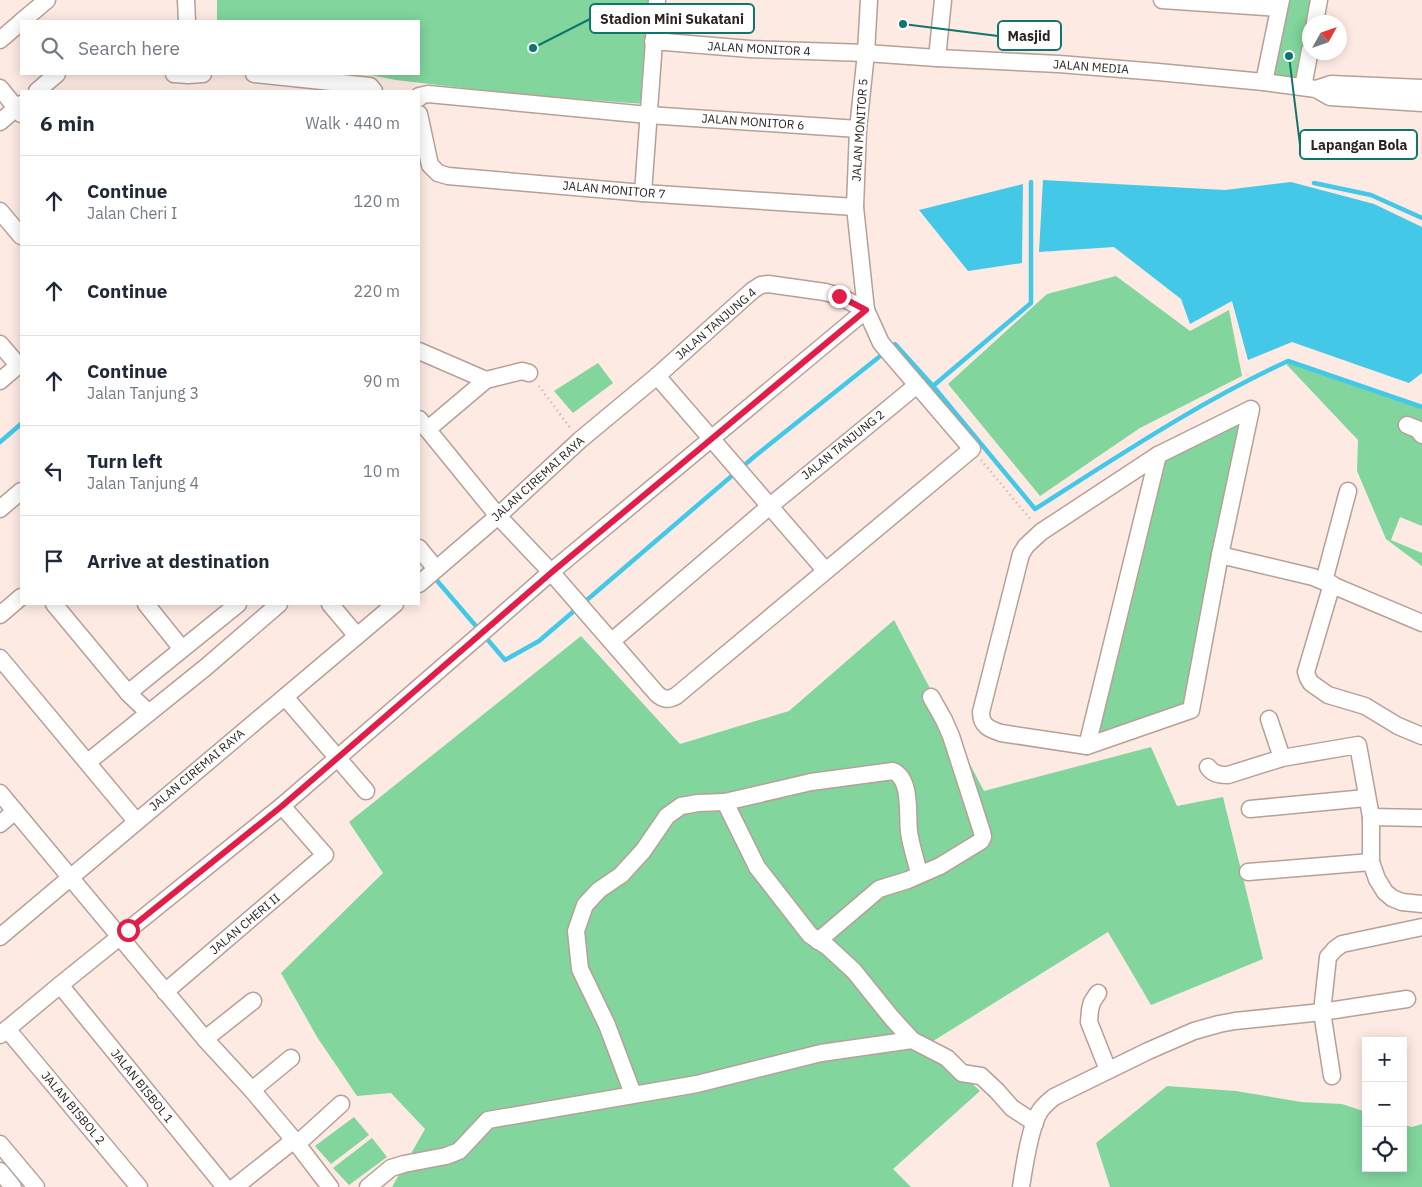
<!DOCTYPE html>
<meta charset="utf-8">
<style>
:root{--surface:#fff;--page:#f2f2f3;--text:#1f2937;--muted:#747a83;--line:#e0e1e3}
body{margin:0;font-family:"IBM Plex Sans",sans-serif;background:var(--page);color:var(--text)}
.controls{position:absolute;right:15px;bottom:15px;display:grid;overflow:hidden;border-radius:0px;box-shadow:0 2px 12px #0003}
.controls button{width:45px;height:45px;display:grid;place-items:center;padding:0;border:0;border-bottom:1px solid var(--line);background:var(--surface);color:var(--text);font:25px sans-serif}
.compass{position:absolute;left:1302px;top:15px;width:45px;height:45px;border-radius:50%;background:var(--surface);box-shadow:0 2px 12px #0003;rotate:50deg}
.stop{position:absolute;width:15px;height:15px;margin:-11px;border:4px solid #e11d48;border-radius:50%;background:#fff}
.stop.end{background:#e11d48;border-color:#fff;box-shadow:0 1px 5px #0008}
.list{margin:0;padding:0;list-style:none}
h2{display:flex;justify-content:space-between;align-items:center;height:65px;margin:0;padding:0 20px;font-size:21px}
h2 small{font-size:16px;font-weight:400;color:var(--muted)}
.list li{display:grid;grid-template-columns:32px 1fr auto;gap:15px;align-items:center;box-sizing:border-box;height:90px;padding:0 20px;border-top:1px solid var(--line)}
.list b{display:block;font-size:19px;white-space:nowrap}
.list p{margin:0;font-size:16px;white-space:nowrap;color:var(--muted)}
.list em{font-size:16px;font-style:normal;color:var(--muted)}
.icon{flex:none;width:28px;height:28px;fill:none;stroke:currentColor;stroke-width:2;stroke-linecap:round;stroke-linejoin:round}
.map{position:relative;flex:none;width:1422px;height:1187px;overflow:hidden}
.search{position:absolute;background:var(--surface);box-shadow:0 2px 12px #0003;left:20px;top:20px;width:400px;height:55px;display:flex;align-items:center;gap:12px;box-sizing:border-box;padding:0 18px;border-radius:0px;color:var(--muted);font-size:19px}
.panel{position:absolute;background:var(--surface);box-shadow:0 2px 12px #0003;left:20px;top:90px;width:400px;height:515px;border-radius:0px}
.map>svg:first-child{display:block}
</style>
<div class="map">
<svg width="1422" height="1187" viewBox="0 0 1422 1187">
<rect width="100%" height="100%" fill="#fdeae3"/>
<g fill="#81d59d">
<path d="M 217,0 L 650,0 L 645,104 L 522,95 L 396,80 L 365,74 L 419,74 L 419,21 L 217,21 Z"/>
<path d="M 1281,0 L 1319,0 L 1310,22 L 1309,50 L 1303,87 L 1264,82 Z"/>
<path d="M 1116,276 L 1190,331 L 1229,310 L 1242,376 L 1140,428 L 1040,496 L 948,384 L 1047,294 Z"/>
<path d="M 1288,361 L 1422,407 L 1422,526 L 1400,517 L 1391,540 L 1422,553 L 1422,566 L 1386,539 L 1357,471 L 1358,440 L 1287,365 Z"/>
<path d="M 598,363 L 613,383 L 573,413 L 554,391 Z"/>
<path d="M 1251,409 L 1191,710 L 1087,746 L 1158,455 Z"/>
<path d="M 894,620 L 984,791 L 1151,747 L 1177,806 L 1223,797 L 1263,959 L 1151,1005 L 1108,932 L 930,1043 L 980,1091 L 893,1169 L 911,1187 L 392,1187 L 425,1129 L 391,1093 L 357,1096 L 317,1037 L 281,973 L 383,873 L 349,822 L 581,636 L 680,744 L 789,711 Z"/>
<path d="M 1167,1086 L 1236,1091 L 1301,1102 L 1342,1104 L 1366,1112 L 1366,1168 L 1403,1168 L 1403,1125 L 1412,1127 L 1422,1124 L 1422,1187 L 1110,1187 L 1096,1143 Z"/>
<path d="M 354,1117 L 369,1135 L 331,1164 L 315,1146 Z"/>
<path d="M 372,1138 L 387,1157 L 349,1185 L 333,1168 Z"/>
</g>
<g fill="#44c8e8">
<path d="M 1043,180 L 1225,190 L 1291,182 L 1374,204 L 1422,227 L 1422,373 L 1409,383 L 1292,342 L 1248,360 L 1232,301 L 1190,324 L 1181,299 L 1114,247 L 1039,252 Z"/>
<path d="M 1023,184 L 1022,263 L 968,271 L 919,210 Z"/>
</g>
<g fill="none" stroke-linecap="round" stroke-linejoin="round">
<g stroke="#44c8e8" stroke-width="4.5">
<path d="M 1314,183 L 1371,195 L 1422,218"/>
<path d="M 890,348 L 895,344 L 933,386 L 1035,509 C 1117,457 1199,402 1288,361 L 1422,407"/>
<path d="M 933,386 L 1031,303 L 1031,182"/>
<path d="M 0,442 L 21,424"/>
<path d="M 433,576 L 505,660 L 539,641 L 755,456 L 884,353"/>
</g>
<defs>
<g id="minor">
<path d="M 186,0 L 187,21"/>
<path d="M 1162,0 L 1279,8"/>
<path d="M 22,21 L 47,0"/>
<path d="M 1315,22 L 1319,0"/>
<path d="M 0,40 L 21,22"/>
<path d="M 653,41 L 750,49 L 866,53 L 937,58 L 1059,64 L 1158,72 L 1264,82 L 1316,89 L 1330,97 L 1422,103"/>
<path d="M 937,58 L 943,0"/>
<path d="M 174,74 L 188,75 L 203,74"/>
<path d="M 254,74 L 370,86 L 374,91"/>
<path d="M 1264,82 L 1281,0"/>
<path d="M 1303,87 L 1310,50"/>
<path d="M 0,88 L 21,114"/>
<path d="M 1316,89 L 1331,84 L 1422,88"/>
<path d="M 37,91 L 57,74"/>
<path d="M 419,98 L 419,96 L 428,94 L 648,115 L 858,129"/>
<path d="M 419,114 L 430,165 L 438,173 L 448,176 L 643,193 L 855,207"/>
<path d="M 0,122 L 21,104"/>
<path d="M 643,193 L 657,0"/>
<path d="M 0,211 L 21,236"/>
<path d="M 0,344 L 18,365"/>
<path d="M 419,351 L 486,380 L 522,371 L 529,373"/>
<path d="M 657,376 L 825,570"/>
<path d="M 0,381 L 21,363"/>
<path d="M 1251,409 L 1220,555 L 1191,710 L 1087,746 L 1001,733 C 989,729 981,726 981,712 L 1021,554 L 1026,546 L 1041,532 L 1158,455 Z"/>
<path d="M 419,419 L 498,516 L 551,572 L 657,694 C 664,700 668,700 676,696 L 972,449 L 881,343 L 866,310 L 855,207 L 858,129 L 866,53 L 869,0"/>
<path d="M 1407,425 L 1417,429 L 1422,435"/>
<path d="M 428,429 L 486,380"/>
<path d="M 0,509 L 21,491"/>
<path d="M 419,548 L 436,569"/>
<path d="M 1220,555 L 1313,577 L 1422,623"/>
<path d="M 1324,581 L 1348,491"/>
<path d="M 419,584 L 498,516 L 580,440 L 657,376 L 753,290 L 761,285 L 768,284 L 825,292 L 839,296 L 866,310"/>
<path d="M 1332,584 L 1306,672 L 1308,678 L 1311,683 L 1328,695 L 1365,706 L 1398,726 L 1422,736"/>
<path d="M 54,604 L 128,693 L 149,713"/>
<path d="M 146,604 L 182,649"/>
<path d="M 330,604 L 357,636"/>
<path d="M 0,615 L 21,597"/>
<path d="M 612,641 L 770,506 L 917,385"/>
<path d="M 0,658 L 136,821"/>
<path d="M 128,693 L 238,604"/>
<path d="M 285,697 L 366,791"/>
<path d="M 1269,719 L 1282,758"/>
<path d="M 1087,746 L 1158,455"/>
<path d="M 88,762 L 206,667 L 279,604"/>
<path d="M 1208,767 C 1213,774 1219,775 1228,775 L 1282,758 L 1358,745 L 1371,817 L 1371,862 L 1377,879 L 1385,892 L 1392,898 L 1402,902 L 1422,904"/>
<path d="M 0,793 L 205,1039 L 252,1090 L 294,1140 L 330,1187"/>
<path d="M 725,802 L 811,782 L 893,771 C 912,779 907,815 909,832 C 911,846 916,860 919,874"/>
<path d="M 1250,809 L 1366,798"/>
<path d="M 1371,817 L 1422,818"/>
<path d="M 0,824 L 15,811"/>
<path d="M 1248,872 L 1371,862"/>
<path d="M 0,937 L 395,604"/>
<path d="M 818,941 L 879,889 L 908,880 L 940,866 L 981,841 L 983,837 L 982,832 L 951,736 L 944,720 L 931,697"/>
<path d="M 60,985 L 225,1187"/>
<path d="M 165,992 L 325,855 L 282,806"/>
<path d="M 1098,993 L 1092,1002 L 1090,1010 L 1089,1022 L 1108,1070"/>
<path d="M 7,1029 L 139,1187"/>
<path d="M 0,1035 L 60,985 L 282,806 L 476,638 L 551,572 L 866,310"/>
<path d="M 205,1039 L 253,1001"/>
<path d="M 1332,1076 L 1322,1012 L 1328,957 L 1335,949 L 1342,944 L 1422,927"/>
<path d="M 252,1090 L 291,1058"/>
<path d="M 633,1094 L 607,1025 L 580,969 L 576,931 L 585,905 L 599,890 L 621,875 L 643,851 L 667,816 L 681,806 L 698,803 L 725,802 L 757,867 L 810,935 L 828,947 L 854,971 L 891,1017 L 912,1040 L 947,1058 L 962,1073 L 981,1076 L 997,1091 L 1012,1108 L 1035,1123"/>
<path d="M 0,1144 L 36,1187"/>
<path d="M 297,1144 L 341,1104"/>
<path d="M 0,1171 L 13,1187"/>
<path d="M 235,1187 L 294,1140"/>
<path d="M 368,1187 L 391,1168 L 404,1164 L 446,1156 L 459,1151 L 488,1120 L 697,1084 L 821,1053 L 912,1040"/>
<path d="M 1021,1187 C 1024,1168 1030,1126 1040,1111 C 1044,1105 1049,1101 1054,1097 L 1148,1051 L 1194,1031 L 1219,1024 L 1235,1021 L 1322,1012 L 1407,999"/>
</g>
</defs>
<use href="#minor" stroke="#b6a098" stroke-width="19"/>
<g stroke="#bcaca6" stroke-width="2.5" stroke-dasharray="1 4" stroke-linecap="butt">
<path d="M 539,386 L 571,429"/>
<path d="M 981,460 L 1032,521"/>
</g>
<use href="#minor" stroke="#fff" stroke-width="16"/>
</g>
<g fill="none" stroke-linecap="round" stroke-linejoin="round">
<path stroke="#e11d48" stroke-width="6" d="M 128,930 L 282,806 L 476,638 L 552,572 L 866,310 L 839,296"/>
</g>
<g text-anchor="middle" stroke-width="5" stroke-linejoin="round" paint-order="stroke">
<g font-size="12" fill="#2d2421" stroke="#fff">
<text transform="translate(759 49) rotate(3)" y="4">JALAN MONITOR 4</text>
<text transform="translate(1091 67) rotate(4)" y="4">JALAN MEDIA</text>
<text transform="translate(753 122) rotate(4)" y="4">JALAN MONITOR 6</text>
<text transform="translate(860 130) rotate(-86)" y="4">JALAN MONITOR 5</text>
<text transform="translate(614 190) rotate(5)" y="4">JALAN MONITOR 7</text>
<text transform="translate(716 324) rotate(-41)" y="4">JALAN TANJUNG 4</text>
<text transform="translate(843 445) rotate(-39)" y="4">JALAN TANJUNG 2</text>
<text transform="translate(538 479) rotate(-42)" y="4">JALAN CIREMAI RAYA</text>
<text transform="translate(197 770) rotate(-40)" y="4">JALAN CIREMAI RAYA</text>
<text transform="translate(245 924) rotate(-40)" y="4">JALAN CHERI II</text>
<text transform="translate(142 1086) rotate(51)" y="4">JALAN BISBOL 1</text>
<text transform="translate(73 1108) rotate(50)" y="4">JALAN BISBOL 2</text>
</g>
</g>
<path fill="none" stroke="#0f766e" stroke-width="2" d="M533 48L590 19M903 24L998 36M1289 56L1300 145"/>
<g fill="#0f766e" stroke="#fff" stroke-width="2">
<circle cx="533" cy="48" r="5"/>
<circle cx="903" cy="24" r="5"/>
<circle cx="1289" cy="56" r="5"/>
</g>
<g fill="#fff" stroke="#0f766e" stroke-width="2">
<rect x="590" y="4" width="164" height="29" rx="5"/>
<rect x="998" y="21" width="63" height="29" rx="5"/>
<rect x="1300" y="130" width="117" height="29" rx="5"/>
</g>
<g font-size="14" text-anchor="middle" font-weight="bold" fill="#2d2421">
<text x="672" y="24">Stadion Mini Sukatani</text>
<text x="1029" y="41">Masjid</text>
<text x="1359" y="150">Lapangan Bola</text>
</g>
</svg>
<div class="controls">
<button>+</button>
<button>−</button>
<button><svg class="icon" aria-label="locate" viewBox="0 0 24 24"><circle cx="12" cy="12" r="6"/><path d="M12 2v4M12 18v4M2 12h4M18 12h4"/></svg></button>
</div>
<svg class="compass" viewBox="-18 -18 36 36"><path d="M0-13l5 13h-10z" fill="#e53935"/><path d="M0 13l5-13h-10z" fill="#747a83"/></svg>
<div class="stop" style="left:128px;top:930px"></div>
<div class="stop end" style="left:839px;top:296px"></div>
<div class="search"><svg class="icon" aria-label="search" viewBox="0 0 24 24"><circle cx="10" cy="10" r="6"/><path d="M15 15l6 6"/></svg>Search here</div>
<section class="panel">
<h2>6 min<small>Walk · 440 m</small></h2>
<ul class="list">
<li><svg class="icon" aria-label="ahead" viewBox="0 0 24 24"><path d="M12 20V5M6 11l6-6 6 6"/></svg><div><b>Continue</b><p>Jalan Cheri I</p></div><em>120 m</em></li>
<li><svg class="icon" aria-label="ahead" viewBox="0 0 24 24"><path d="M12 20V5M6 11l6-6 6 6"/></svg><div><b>Continue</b></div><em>220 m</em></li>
<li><svg class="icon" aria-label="ahead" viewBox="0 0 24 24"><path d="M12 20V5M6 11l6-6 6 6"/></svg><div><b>Continue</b><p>Jalan Tanjung 3</p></div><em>90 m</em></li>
<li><svg class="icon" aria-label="left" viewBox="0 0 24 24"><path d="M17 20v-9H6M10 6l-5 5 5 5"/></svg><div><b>Turn left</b><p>Jalan Tanjung 4</p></div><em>10 m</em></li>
<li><svg class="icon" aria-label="arrive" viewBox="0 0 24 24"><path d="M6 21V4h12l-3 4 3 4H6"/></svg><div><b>Arrive at destination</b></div></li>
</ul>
</section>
</div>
